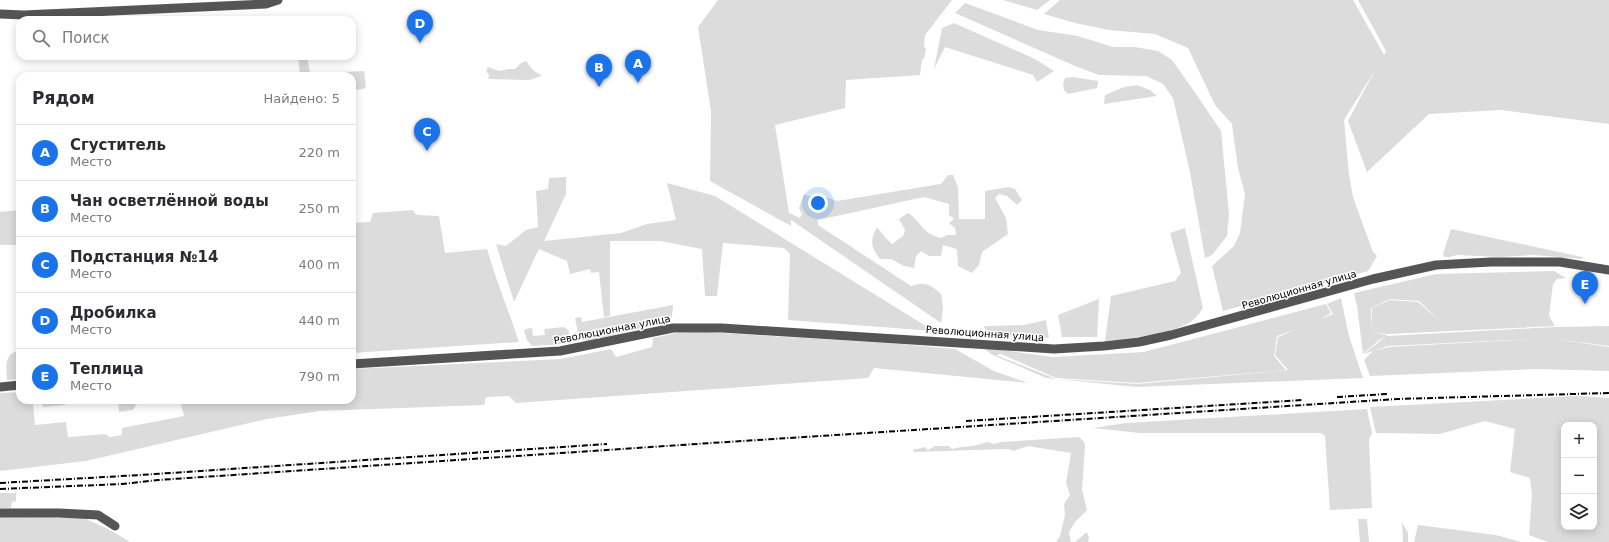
<!DOCTYPE html>
<html lang="ru">
<meta charset="utf-8">
<style>
:root{--surface:#fff;--page:#f2f2f3;--text:#2b2b33;--muted:#7c7c81;--line:#e1e1e2;--accent:#1a73e8}
body{margin:0;font-family:"DejaVu Sans",sans-serif;background:var(--page);color:var(--text)}
.controls{position:absolute;right:12px;bottom:12px;display:grid;overflow:hidden;border-radius:8px;box-shadow:0 2px 10px #0003}
.controls button{width:36px;height:36px;display:grid;place-items:center;padding:0;border:0;border-bottom:1px solid var(--line);background:var(--surface);color:var(--text);font:20px sans-serif}
.you{position:absolute;left:818px;top:203px;width:14px;height:14px;margin:-10px;border:3px solid #fff;border-radius:50%;background:#1a73e8;box-shadow:0 0 0 6px #1a73e833}
.badge{display:grid;place-items:center;width:26px;height:26px;border-radius:50%;background:var(--accent);color:#fff;font-size:13px;font-weight:700}
.pin{position:absolute;translate:-50% -33px;filter:drop-shadow(0 1px 2px #0008)}
.pin::after{content:'';position:absolute;top:21px;width:14px;height:12px;background:inherit;clip-path:polygon(0 0,100% 0,50% 100%)}
.list{margin:0;padding:0;list-style:none}
h2{display:flex;justify-content:space-between;align-items:center;height:52px;margin:0;padding:0 16px;font-size:17px}
h2 small{font-size:13px;font-weight:400;color:var(--muted)}
.list li{display:grid;grid-template-columns:26px 1fr auto;gap:12px;align-items:center;box-sizing:border-box;height:56px;padding:0 16px;border-top:1px solid var(--line)}
.list b{display:block;font-size:15px;white-space:nowrap}
.list p{margin:0;font-size:13px;white-space:nowrap;color:var(--muted)}
.list em{font-size:13px;font-style:normal;color:var(--muted)}
.icon{flex:none;width:22px;height:22px;fill:none;stroke:currentColor;stroke-width:2;stroke-linecap:round;stroke-linejoin:round}
.map{position:relative;flex:none;width:1609px;height:542px;overflow:hidden}
.search{position:absolute;background:var(--surface);box-shadow:0 2px 10px #0003;left:16px;top:16px;width:340px;height:44px;display:flex;align-items:center;gap:10px;box-sizing:border-box;padding:0 14px;border-radius:12px;color:var(--muted);font-size:15px}
.panel{position:absolute;background:var(--surface);box-shadow:0 2px 10px #0003;left:16px;top:72px;width:340px;height:332px;border-radius:12px}
.map>svg:first-child{display:block}
</style>
<div class="map">
<svg width="1609" height="542" viewBox="0 0 1609 542">
<rect width="100%" height="100%" fill="#fff"/>
<g fill="#dcdcdc" fill-rule="evenodd">
<path d="M 718,0 L 952,0 L 925,35 L 924,47 L 926,48 L 924,59 L 922,59 L 920,75 L 846,80 L 845,108 L 775,125 L 789,213 L 800,218 L 802,214 L 799,208 L 804,194 L 808,196 L 824,196 L 837,201 L 941,184 L 948,175 L 953,175 L 958,187 L 959,219 L 985,219 L 985,191 L 1008,187 L 1015,189 L 1022,200 L 1017,205 L 1007,196 L 999,194 L 995,198 L 1006,218 L 1008,234 L 982,252 L 979,265 L 972,273 L 958,266 L 957,249 L 943,245 L 941,256 L 929,256 L 921,251 L 916,256 L 914,268 L 904,266 L 891,259 L 880,259 C 870,246 870,241 877,227 L 885,237 L 892,244 L 903,236 L 905,230 L 899,219 L 908,213 C 923,223 921,233 941,238 L 947,235 L 956,235 L 955,228 L 949,223 L 954,219 L 949,215 L 949,204 L 924,197 L 818,220 L 818,225 L 911,286 C 925,282 930,284 941,294 L 943,308 L 941,323 L 791,220 L 791,226 L 710,181 L 711,111 L 698,27 Z"/>
<path d="M 1003,0 L 1050,0 L 1037,10 Z"/>
<path d="M 1060,0 L 1353,0 L 1384,55 L 1386,51 L 1358,0 L 1609,0 L 1609,124 L 1501,110 L 1429,114 L 1367,172 L 1348,121 L 1375,70 L 1344,120 L 1349,175 L 1353,197 L 1373,252 L 1377,256 L 1368,271 L 1223,311 L 1212,266 L 1234,246 L 1240,233 L 1245,194 L 1238,168 L 1232,124 L 1215,105 L 1188,48 L 1155,34 L 1109,30 L 1075,23 L 1044,14 Z"/>
<path d="M 965,3 L 1038,30 L 1078,36 L 1113,47 L 1135,47 L 1158,51 L 1172,60 L 1196,94 L 1221,131 L 1229,214 L 1227,236 L 1212,255 L 1205,258 L 1190,172 L 1173,98 L 1163,84 L 1146,76 L 1099,75 L 1075,66 L 955,13 Z"/>
<path d="M 954,23 L 1035,59 L 1054,71 L 1037,82 L 1033,75 L 945,47 L 934,69 L 942,28 Z"/>
<path d="M 298,57 L 307,57 L 310,72 L 316,73 L 364,71 L 366,87 L 363,89 L 352,90 L 352,76 L 300,76 Z"/>
<path d="M 526,61 L 533,70 L 542,76 L 529,80 L 488,79 L 489,75 L 486,71 L 488,67 L 499,71 L 508,69 L 515,69 L 521,63 Z"/>
<path d="M 1073,77 L 1098,81 L 1097,88 L 1068,94 L 1064,90 L 1063,84 L 1065,78 Z"/>
<path d="M 1137,85 L 1150,90 L 1157,96 L 1104,104 L 1105,95 L 1124,87 Z"/>
<path d="M 566,177 L 566,194 L 544,241 L 621,233 L 647,224 L 676,220 L 667,183 L 715,196 L 934,331 L 788,320 L 790,254 L 784,248 L 723,243 L 717,296 L 705,296 L 702,249 L 660,241 L 610,241 L 610,316 L 604,317 L 599,272 L 591,273 L 590,269 L 570,274 L 567,261 L 539,249 L 514,302 L 496,244 L 506,246 L 526,230 L 538,227 L 536,191 L 548,189 L 549,178 Z"/>
<path d="M 20,210 L 20,245 L 0,245 L 0,212 Z"/>
<path d="M 413,210 L 416,215 L 439,216 L 445,253 L 487,249 C 496,281 509,311 519,342 L 352,353 L 352,223 L 370,222 L 373,213 Z"/>
<path d="M 1185,228 L 1203,308 C 1200,312 1197,317 1193,320 C 1179,333 1125,339 1105,341 L 1111,296 L 1175,281 L 1181,273 L 1170,233 Z"/>
<path d="M 1451,229 L 1582,257 L 1583,258 L 1582,259 L 1534,255 L 1499,257 L 1457,255 L 1450,257 L 1444,257 L 1443,254 Z"/>
<path d="M 1554,271 L 1566,278 L 1557,279 L 1553,284 L 1549,316 L 1555,326 L 1387,334 L 1372,332 L 1372,308 L 1390,300 L 1418,302 L 1440,321 L 1419,301 L 1390,299 L 1371,308 L 1372,332 L 1387,335 L 1387,336 L 1555,327 L 1609,326 L 1609,346 L 1554,339 L 1609,347 L 1609,371 L 1536,369 L 1370,376 L 1364,360 L 1373,351 L 1389,347 L 1553,338 L 1388,346 L 1364,354 L 1386,336 L 1378,341 L 1363,354 L 1357,306 L 1354,293 L 1436,274 Z"/>
<path d="M 1341,298 L 1349,336 L 1363,378 L 1137,387 L 1046,378 L 993,355 L 981,347 L 1052,357 L 1144,352 L 1326,304 L 1331,313 L 1321,319 L 1333,314 L 1327,304 ZM 1297,329 L 1278,337 L 1275,355 L 1288,370 L 1138,384 L 1056,379 L 996,355 L 1001,354 L 1056,378 L 1137,383 L 1286,370 L 1274,356 L 1277,336 Z"/>
<path d="M 1099,299 L 1097,337 L 1062,337 L 1058,315 Z"/>
<path d="M 673,305 L 672,316 L 666,323 L 587,341 L 579,338 L 575,318 L 581,317 L 582,322 Z"/>
<path d="M 1046,320 L 1049,338 L 987,334 L 984,326 L 1024,325 Z"/>
<path d="M 564,327 L 569,331 L 568,341 L 565,344 L 532,346 L 527,340 L 524,331 L 526,329 L 532,328 L 533,336 L 545,335 L 544,329 Z"/>
<path d="M 705,332 L 900,344 L 955,349 L 994,371 L 1028,383 L 874,368 L 868,378 L 516,403 L 509,396 L 486,397 L 484,405 L 319,411 L 267,419 L 86,461 L 0,471 L 0,393 L 20,392 L 20,400 L 29,400 L 33,403 L 35,425 L 66,422 L 68,437 L 106,434 L 109,437 L 122,435 L 122,428 L 184,416 L 180,400 L 352,400 L 352,369 L 561,359 L 611,349 L 616,357 L 652,347 L 653,338 L 676,333 Z"/>
<path d="M 20,351 L 20,379 L 7,380 C 6,368 4,352 20,351 Z"/>
<path d="M 1578,396 L 1609,398 L 1609,542 L 1548,542 L 1529,535 L 1532,495 L 1530,478 L 1510,472 L 1515,429 L 1485,421 L 1440,434 L 1376,433 L 1370,407 ZM 1564,425 L 1594,425 L 1594,527 L 1564,527 Z"/>
<path d="M 38,400 L 65,400 L 65,405 L 44,407 Z"/>
<path d="M 118,400 L 139,400 L 133,410 L 119,412 Z"/>
<path d="M 1367,409 L 1372,433 L 1369,439 L 1372,508 L 1330,510 L 1325,436 L 1321,433 L 1140,433 L 1093,428 L 1126,423 Z"/>
<path d="M 1079,437 L 1084,442 L 1085,446 L 1082,490 L 1087,510 L 1075,522 L 1069,532 L 1071,542 L 1056,542 L 1060,536 L 1065,515 L 1064,504 L 1070,495 L 1066,483 L 1071,453 L 1028,446 L 1014,451 L 1008,449 L 914,452 L 913,450 L 925,447 L 928,450 L 935,446 L 949,446 L 952,449 C 963,446 976,447 987,442 L 994,444 L 1001,442 Z"/>
<path d="M 0,493 L 16,493 L 16,501 L 12,502 L 11,508 L 0,508 Z"/>
<path d="M 0,517 L 84,518 L 112,531 L 130,542 L 0,542 Z"/>
<path d="M 1358,519 L 1367,519 L 1369,542 L 1360,542 Z"/>
<path d="M 1402,522 L 1408,533 L 1408,542 L 1403,542 Z"/>
<path d="M 1418,525 L 1496,535 L 1521,542 L 1414,542 Z"/>
<path d="M 1087,532 L 1089,538 L 1088,542 L 1075,542 Z"/>
</g>
<g fill="none" stroke-linecap="round" stroke-linejoin="round">
<g stroke="#555" stroke-width="9">
<path d="M 0,14 L 24,15 L 266,4 L 278,0"/>
<path d="M 352,364 L 560,351 L 673,328 L 722,328 L 1054,349 L 1104,346 L 1139,342 L 1171,335 L 1373,279 L 1436,265 L 1491,262 L 1560,262 L 1609,270"/>
<path d="M 0,387 L 20,385"/>
<path d="M 0,513 L 59,513 L 98,515 L 115,526"/>
</g>
<g stroke="#000" stroke-width="2" stroke-dasharray="6 2 1 2" stroke-linecap="butt">
<path d="M 1337,397 L 1387,394"/>
<path d="M 966,421 L 1303,400"/>
<path d="M 0,483 L 140,475 L 607,444"/>
<path d="M 0,489 L 122,484 L 158,480 L 711,443 L 1397,399 L 1609,393"/>
</g>
</g>
<g text-anchor="middle" stroke-width="3" stroke-linejoin="round" paint-order="stroke">
<g font-size="10" fill="#000" stroke="#fff">
<text transform="translate(1299 289) rotate(-16)" y="4">Революционная улица</text>
<text transform="translate(612 329) rotate(-11)" y="4">Революционная улица</text>
<text transform="translate(985 333) rotate(4)" y="4">Революционная улица</text>
</g>
</g>
</svg>
<div class="controls">
<button>+</button>
<button>−</button>
<button><svg class="icon" aria-label="layers" viewBox="0 0 24 24"><path d="M12 4l9 5-9 5-9-5zM3 14l9 5 9-5"/></svg></button>
</div>
<div class="you"></div>
<div class="pin badge" style="left:638px;top:83px">A</div>
<div class="pin badge" style="left:599px;top:87px">B</div>
<div class="pin badge" style="left:427px;top:151px">C</div>
<div class="pin badge" style="left:420px;top:43px">D</div>
<div class="pin badge" style="left:1585px;top:304px">E</div>
<div class="search"><svg class="icon" aria-label="search" viewBox="0 0 24 24"><circle cx="10" cy="10" r="6"/><path d="M15 15l6 6"/></svg>Поиск</div>
<section class="panel">
<h2>Рядом<small>Найдено: 5</small></h2>
<ul class="list">
<li><span class="badge">A</span><div><b>Сгуститель</b><p>Место</p></div><em>220 m</em></li>
<li><span class="badge">B</span><div><b>Чан осветлённой воды</b><p>Место</p></div><em>250 m</em></li>
<li><span class="badge">C</span><div><b>Подстанция №14</b><p>Место</p></div><em>400 m</em></li>
<li><span class="badge">D</span><div><b>Дробилка</b><p>Место</p></div><em>440 m</em></li>
<li><span class="badge">E</span><div><b>Теплица</b><p>Место</p></div><em>790 m</em></li>
</ul>
</section>
</div>
